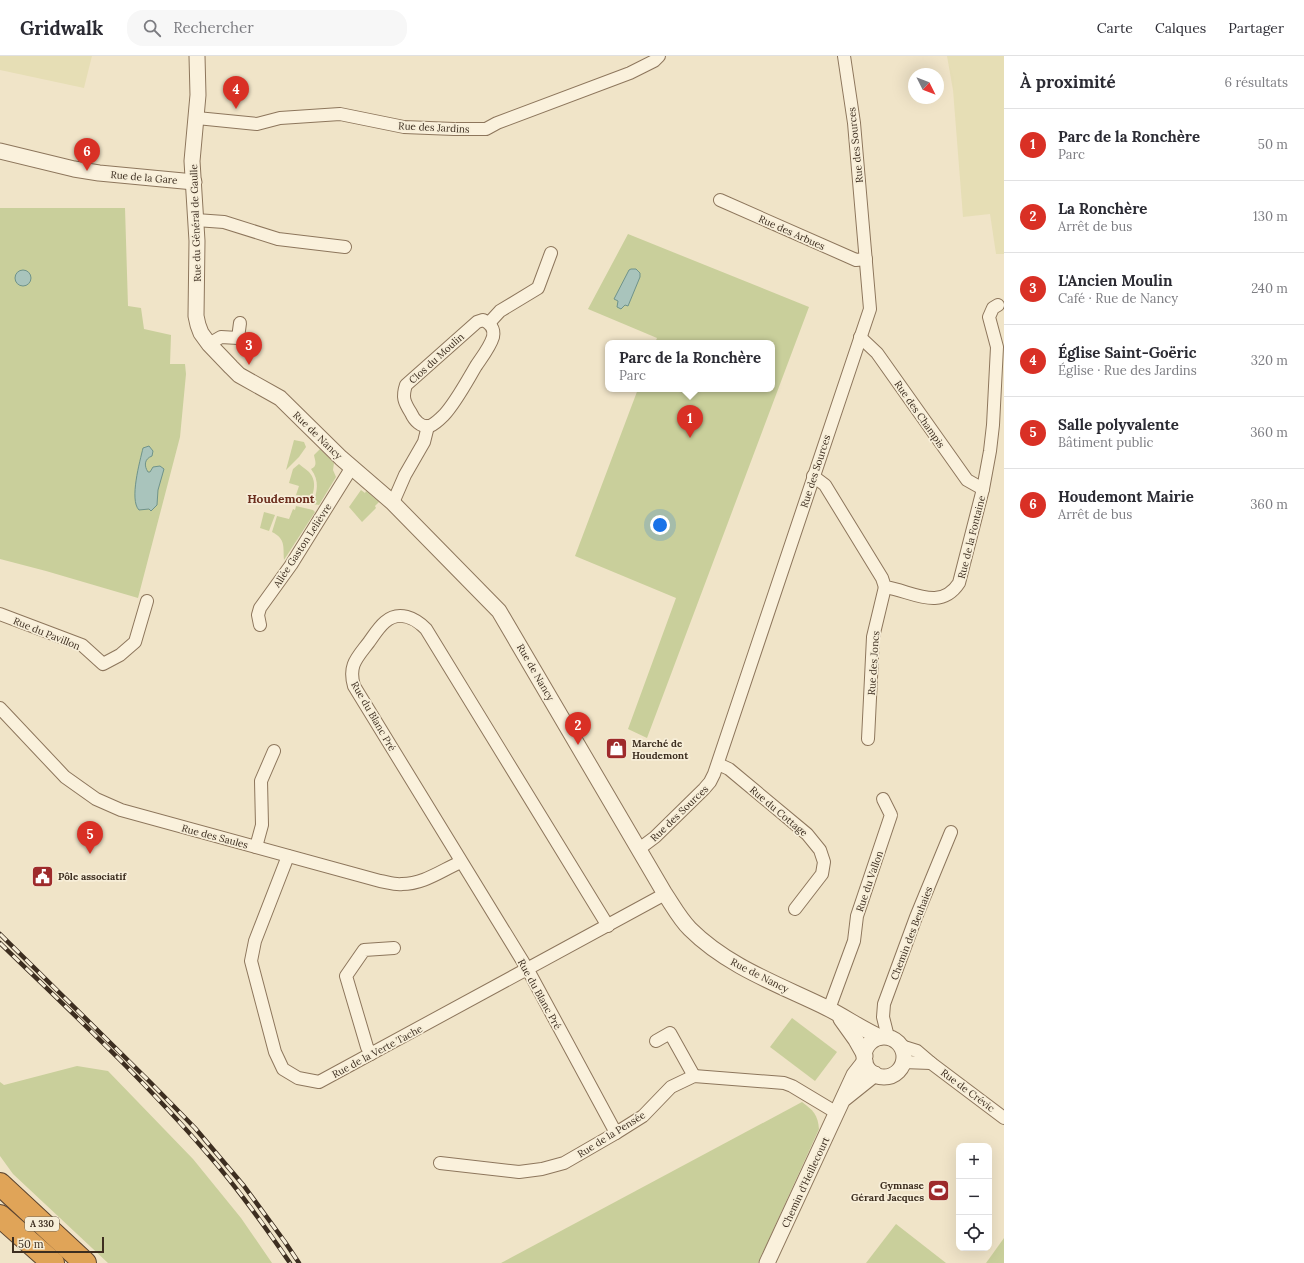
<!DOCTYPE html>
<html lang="fr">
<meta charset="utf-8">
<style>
:root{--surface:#fff;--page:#f7f7f7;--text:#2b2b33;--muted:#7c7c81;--line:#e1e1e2;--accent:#d93025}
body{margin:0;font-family:Lora,serif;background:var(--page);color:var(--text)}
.controls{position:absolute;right:12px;bottom:12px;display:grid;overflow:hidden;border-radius:8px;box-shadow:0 4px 16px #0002}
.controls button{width:36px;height:36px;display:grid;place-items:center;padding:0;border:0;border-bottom:1px solid var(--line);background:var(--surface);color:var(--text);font:20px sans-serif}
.compass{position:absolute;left:908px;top:12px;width:36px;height:36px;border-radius:50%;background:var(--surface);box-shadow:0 4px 16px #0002;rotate:132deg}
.scale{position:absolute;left:12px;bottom:10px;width:92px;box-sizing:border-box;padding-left:4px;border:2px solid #3d2e20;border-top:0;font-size:11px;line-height:14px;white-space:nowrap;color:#3d2e20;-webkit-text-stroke:3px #f7eed8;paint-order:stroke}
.you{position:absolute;left:660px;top:469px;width:14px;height:14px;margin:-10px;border:3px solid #fff;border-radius:50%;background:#1a73e8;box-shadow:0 0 0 6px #1a73e833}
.badge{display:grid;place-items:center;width:26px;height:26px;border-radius:50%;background:var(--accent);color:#fff;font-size:13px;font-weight:700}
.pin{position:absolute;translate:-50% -33px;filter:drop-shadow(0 1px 2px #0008)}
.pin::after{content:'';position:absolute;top:21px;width:14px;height:12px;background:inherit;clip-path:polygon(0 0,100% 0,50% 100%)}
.popup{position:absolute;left:605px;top:284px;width:170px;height:52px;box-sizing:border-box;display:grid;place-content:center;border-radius:8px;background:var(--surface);filter:drop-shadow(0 1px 3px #0005);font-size:13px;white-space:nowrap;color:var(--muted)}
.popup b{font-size:15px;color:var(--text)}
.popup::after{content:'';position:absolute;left:50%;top:100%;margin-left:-8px;border:8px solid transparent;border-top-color:var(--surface)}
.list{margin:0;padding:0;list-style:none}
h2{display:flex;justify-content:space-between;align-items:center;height:52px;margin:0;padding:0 16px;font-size:17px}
h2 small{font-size:13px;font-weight:400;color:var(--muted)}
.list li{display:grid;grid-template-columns:26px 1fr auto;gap:12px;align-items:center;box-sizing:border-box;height:72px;padding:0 16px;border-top:1px solid var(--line)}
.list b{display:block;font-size:15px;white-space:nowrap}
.list p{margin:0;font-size:13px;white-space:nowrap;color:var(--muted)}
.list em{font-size:13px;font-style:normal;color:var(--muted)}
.icon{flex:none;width:22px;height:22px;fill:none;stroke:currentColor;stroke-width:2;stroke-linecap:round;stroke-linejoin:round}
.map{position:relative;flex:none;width:1004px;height:1207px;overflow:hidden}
header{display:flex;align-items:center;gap:24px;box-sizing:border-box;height:56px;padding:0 20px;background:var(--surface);border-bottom:1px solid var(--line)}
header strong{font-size:19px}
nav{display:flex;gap:22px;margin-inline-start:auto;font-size:14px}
.search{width:280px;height:36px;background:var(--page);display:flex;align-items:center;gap:10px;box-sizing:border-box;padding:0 14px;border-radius:16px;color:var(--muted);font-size:15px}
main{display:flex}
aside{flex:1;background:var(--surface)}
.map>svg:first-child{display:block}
</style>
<header>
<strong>Gridwalk</strong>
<div class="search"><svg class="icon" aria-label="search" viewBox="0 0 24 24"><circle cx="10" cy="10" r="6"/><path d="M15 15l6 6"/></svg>Rechercher</div>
<nav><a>Carte</a><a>Calques</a><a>Partager</a></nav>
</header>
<main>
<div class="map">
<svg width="1004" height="1207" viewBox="0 0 1004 1207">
<rect width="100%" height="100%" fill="#f0e4c8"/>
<g fill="#e6deb5">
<path d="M 0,0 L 92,0 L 84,32 L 0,14 Z"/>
<path d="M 947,0 L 1004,0 L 1004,198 L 996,198 L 990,158 L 963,161 L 953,34 Z"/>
</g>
<g fill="#c9cf9b">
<path d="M 0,152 L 125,152 L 128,250 L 141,252 L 144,273 L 171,279 L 170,308 L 185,308 L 186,318 L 180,381 L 138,542 L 46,515 L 0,503 Z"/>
<path d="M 628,178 L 809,251 L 647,682 L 628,673 L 676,542 L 575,500 L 638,333 L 772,333 L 772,287 L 655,287 L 657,282 L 588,253 Z"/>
<path d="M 294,384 L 304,386 L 306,391 L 299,401 L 286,414 Z"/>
<path d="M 320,393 L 334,407 L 333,414 L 336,421 L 319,449 L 313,448 C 317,436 320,425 311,413 C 318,410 315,405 314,399 Z"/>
<path d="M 299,408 C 302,411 306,413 309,416 C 318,426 313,437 310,447 L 298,444 L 299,440 L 296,439 L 299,430 L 289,427 L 293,413 Z"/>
<path d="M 361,434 L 365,437 L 366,435 L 379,446 L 375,450 L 376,452 L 362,466 L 349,451 Z"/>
<path d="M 296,450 L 313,454 L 315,456 L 284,504 C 283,491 286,483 272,476 L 277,460 L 289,463 L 293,453 L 295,454 Z"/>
<path d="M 264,456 L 275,459 L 269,475 L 260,472 Z"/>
<path d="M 792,962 L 837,996 L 815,1025 L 770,991 Z"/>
<path d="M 77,1010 L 108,1015 L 193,1103 L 241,1162 L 272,1207 L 108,1207 L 13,1118 L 0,1100 L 0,1026 L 4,1029 Z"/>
<path d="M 802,1046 C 813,1054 818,1059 819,1073 L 758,1207 L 501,1207 Z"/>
<path d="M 896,1168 L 946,1207 L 866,1207 Z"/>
<path d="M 1004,1182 L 1004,1207 L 986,1207 Z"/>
</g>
<g fill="#a9c4bc" stroke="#6f938a">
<path d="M 631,213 L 636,213 L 640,217 L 640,221 L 628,250 L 625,249 L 621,253 L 617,251 L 618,245 L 614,243 L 629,214 Z"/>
<circle cx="23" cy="222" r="8"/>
<path d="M 149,390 L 153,395 L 152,400 C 144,403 144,410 148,416 L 150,416 L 153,411 L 160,410 L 164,413 L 158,434 L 157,449 L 151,455 L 149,453 L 139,454 C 129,444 140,405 143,392 Z"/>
</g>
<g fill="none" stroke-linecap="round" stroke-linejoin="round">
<defs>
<g id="minor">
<path d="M 197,62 L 257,68 L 280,62 L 340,58 L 404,71 L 454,73 L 486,73 L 497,67 L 630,17 L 654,5 L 659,0"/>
<path d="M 720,144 L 856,204 L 866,203"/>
<path d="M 196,164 L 224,166 L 278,183 L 345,191"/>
<path d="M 483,264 C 490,267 495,273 493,281 C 490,291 482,301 476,310 C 467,325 456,346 444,359 C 440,363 435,368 430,370 C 421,372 414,364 411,357 C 404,346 402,341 406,329 L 477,266 Z"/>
<path d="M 489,267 L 500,255 L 538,232 L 551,197"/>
<path d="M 860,281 L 877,297 L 967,424 L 983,433"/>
<path d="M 209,288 L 221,281 L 238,282 L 240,267"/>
<path d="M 813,420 L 825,429 L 882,522 L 885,531 C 912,535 940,556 959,527 L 983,433 L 990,395 L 993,369 L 997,291 L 989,261 L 993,252 L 998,249"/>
<path d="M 392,446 L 395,442 L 405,419 L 424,386 L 428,370"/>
<path d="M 0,558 L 82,589 L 103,608 L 120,599 L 135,586 L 147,545"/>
<path d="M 260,569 L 258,559 L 260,552 L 291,509 L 352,411"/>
<path d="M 0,652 L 65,721 L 96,743 L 121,754 L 380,825 C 387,826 395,829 402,828 C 424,828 442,814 461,806"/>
<path d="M 868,683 L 873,581 L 885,531"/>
<path d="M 718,708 L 729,713 L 807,778 L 820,794 L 824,806 L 822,818 L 795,853"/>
<path d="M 256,791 L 262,769 L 261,725 L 274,695"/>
<path d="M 639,793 L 655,781 L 704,733 L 710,726 L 714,718 L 870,253 L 854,67 L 844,0"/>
<path d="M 288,800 L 255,885 L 251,905 L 275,996 L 283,1013 L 298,1022 L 319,1026 L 665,838"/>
<path d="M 608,870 L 426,573 C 415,562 399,554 385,566 C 379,571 374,579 369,586 C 357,602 348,609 354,630 L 528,914 L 616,1077"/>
<path d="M 829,953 L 854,885 L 857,860 L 891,759 L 883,743"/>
<path d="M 888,981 L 883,961 L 884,948 L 916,861 L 951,776"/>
<path d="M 656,985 L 670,977 L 694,1020"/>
<path d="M 901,990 L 917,995 L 931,1007 L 1004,1062"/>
<path d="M 371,998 L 367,991 L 346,920 L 364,894 L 394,892"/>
<path d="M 903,1006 L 931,1007"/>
<path d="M 440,1107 L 519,1116 L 542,1113 L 564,1107 L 616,1077 L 643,1060 L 671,1031 L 694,1020 L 784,1027 L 792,1030 L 837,1057"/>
</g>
<g id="tertiary">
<path d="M 197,0 L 198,39 L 192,105 L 197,185 L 196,260 L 198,269 L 201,277 L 209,288 L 231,311 L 239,319 L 280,342 L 341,402 L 392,446 L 499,555 L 665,838 C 673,850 680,863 690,873 C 728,911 780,929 827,952 C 845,961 862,973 880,981"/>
<path d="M 0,95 L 74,113 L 99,117 L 194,126"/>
<path d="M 841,963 L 856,984 L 865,1000"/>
<circle cx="884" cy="1001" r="20"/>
<path d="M 845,1042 L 875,1018"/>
<path d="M 767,1207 L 854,1019 L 865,1005"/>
</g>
<g id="motorway">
<path d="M 0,1128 L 85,1207"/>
<path d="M 0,1160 L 53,1207"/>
</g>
</defs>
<use href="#minor" stroke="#8d765c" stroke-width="14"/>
<use href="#tertiary" stroke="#8d765c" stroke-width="17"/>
<use href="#motorway" stroke="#5b4430" stroke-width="24"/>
<use href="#minor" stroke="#faf1dc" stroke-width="12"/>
<use href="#tertiary" stroke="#faf1dc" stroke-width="15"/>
<use href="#motorway" stroke="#e0a458" stroke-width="22"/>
<defs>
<g id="rail">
<path d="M 0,878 L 150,1026 L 195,1072 L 244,1130 L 285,1186 L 299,1207"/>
<path d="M 0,887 C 70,955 142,1022 206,1096 C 237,1131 264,1169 290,1207"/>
</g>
</defs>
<use href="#rail" stroke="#3d2e20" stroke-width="4.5"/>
<use href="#rail" stroke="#f7eed8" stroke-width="3" stroke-dasharray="9" stroke-linecap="butt"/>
</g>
<defs>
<symbol id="shop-square" viewBox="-11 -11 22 22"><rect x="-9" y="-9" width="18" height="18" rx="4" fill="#9e2a2b" stroke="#f7eed8"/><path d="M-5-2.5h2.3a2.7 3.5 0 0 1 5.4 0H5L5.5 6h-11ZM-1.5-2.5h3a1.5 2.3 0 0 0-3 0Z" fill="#fff"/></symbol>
<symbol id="civic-square" viewBox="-11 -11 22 22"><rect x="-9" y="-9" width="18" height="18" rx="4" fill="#9e2a2b" stroke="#f7eed8"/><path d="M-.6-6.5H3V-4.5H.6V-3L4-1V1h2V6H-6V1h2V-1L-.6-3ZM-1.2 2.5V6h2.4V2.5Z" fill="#fff"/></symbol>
<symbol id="stadium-square" viewBox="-11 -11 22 22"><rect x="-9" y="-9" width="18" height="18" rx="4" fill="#9e2a2b" stroke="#f7eed8"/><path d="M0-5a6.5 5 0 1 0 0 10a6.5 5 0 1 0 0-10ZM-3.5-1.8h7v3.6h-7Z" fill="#fff"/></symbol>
</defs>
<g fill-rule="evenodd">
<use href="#shop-square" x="604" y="680" width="25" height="25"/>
<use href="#civic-square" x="30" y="808" width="25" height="25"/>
<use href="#stadium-square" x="926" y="1122" width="25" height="25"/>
</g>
<g text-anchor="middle" stroke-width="3.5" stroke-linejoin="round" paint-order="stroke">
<rect fill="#f7eed8" stroke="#756857" stroke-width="1" x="25" y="1161" width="34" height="14" rx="3"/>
<g font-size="9" font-weight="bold" fill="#3d2e20">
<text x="42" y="1171">A 330</text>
</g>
<g font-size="10" fill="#3d2e20" stroke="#f7eed8">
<text transform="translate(434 71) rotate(3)" y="4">Rue des Jardins</text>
<text transform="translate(855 89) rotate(-96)" y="4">Rue des Sources</text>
<text transform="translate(144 121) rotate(5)" y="4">Rue de la Gare</text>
<text transform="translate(195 167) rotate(-92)" y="4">Rue du Général de Gaulle</text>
<text transform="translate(792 176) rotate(24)" y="4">Rue des Arbues</text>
<text transform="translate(436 302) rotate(-42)" y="4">Clos du Moulin</text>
<text transform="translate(920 358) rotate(55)" y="4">Rue des Champis</text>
<text transform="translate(318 379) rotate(44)" y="4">Rue de Nancy</text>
<text transform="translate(815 415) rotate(-72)" y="4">Rue des Sources</text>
<text transform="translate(971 481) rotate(-76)" y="4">Rue de la Fontaine</text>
<text transform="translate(302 489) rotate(-57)" y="4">Allée Gaston Lelièvre</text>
<text transform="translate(47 577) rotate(22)" y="4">Rue du Pavillon</text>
<text transform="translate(873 607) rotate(-86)" y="4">Rue des Joncs</text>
<text transform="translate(536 616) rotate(60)" y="4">Rue de Nancy</text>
<text transform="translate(374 660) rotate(60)" y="4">Rue du Blanc Pré</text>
<text transform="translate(779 755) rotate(40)" y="4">Rue du Cottage</text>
<text transform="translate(679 757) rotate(-44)" y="4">Rue des Sources</text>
<text transform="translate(215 780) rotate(15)" y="4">Rue des Saules</text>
<text transform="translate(869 825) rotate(-71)" y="4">Rue du Vallon</text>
<text transform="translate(911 877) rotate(-69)" y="4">Chemin des Beuhaies</text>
<text transform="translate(760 919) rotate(27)" y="4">Rue de Nancy</text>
<text transform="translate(540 938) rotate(61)" y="4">Rue du Blanc Pré</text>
<text transform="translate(377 995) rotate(-28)" y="4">Rue de la Verte Tache</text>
<text transform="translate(968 1034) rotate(37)" y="4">Rue de Crévic</text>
<text transform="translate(611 1078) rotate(-32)" y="4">Rue de la Pensée</text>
<text transform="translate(805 1126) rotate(-65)" y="4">Chemin d'Heillecourt</text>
</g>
<g font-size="10" font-weight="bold" fill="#3d2e20" stroke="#f7eed8" text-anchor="start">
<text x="632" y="691">Marché de<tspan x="632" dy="12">Houdemont</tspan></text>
<text x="58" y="824">Pôle associatif</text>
<text x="924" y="1133" text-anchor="end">Gymnase<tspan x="924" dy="12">Gérard Jacques</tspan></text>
</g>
<g font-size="12" font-weight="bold" fill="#6b2e1e" stroke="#f7eed8">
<text x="281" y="447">Houdemont</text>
</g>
</g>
</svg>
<div class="controls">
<button>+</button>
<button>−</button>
<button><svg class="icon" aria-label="locate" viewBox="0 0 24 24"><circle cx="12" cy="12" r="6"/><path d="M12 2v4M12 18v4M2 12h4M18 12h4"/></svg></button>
</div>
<svg class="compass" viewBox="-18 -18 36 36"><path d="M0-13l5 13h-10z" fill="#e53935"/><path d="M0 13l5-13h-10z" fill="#7c7c81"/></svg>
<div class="scale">50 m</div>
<div class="you"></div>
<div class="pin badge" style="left:690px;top:382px">1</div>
<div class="popup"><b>Parc de la Ronchère</b>Parc</div>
<div class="pin badge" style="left:578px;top:689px">2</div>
<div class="pin badge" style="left:249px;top:309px">3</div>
<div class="pin badge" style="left:236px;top:53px">4</div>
<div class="pin badge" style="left:90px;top:798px">5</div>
<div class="pin badge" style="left:87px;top:115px">6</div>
</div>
<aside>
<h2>À proximité<small>6 résultats</small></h2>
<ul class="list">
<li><span class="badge">1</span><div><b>Parc de la Ronchère</b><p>Parc</p></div><em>50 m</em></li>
<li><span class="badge">2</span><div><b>La Ronchère</b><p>Arrêt de bus</p></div><em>130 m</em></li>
<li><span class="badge">3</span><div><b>L'Ancien Moulin</b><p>Café · Rue de Nancy</p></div><em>240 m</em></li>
<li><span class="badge">4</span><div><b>Église Saint-Goëric</b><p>Église · Rue des Jardins</p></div><em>320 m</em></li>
<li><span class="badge">5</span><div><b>Salle polyvalente</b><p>Bâtiment public</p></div><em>360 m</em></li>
<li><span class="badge">6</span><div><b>Houdemont Mairie</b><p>Arrêt de bus</p></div><em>360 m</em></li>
</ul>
</aside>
</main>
